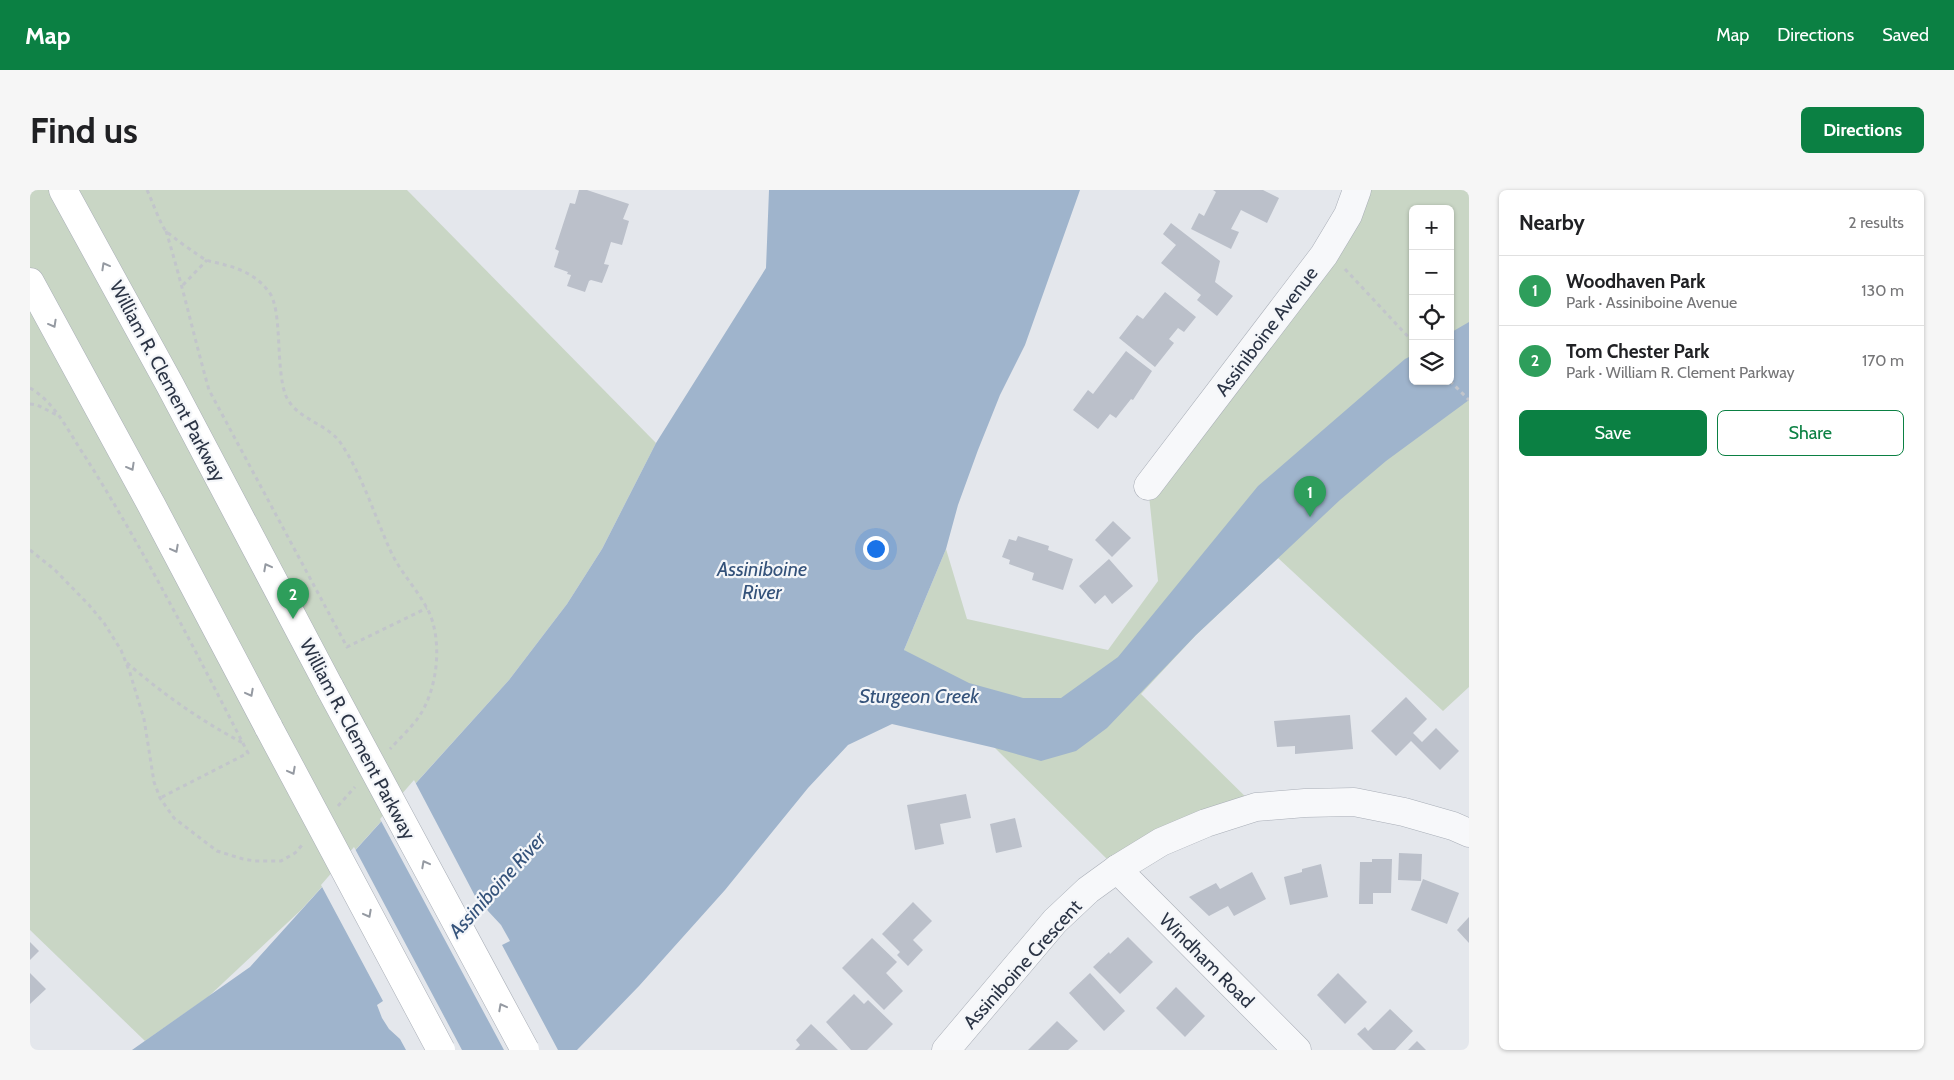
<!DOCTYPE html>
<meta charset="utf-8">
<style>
:root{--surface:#fff;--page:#f6f6f6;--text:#202124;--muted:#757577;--line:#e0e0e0;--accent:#0b8043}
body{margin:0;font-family:Cabin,sans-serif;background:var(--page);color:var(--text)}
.controls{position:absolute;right:15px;top:15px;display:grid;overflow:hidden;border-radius:8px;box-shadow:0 1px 4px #0004}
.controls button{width:45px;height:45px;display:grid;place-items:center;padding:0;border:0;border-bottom:1px solid var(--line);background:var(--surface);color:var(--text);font:25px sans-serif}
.you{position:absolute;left:845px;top:358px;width:18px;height:18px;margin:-12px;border:4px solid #fff;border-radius:50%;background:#1a73e8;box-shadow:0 0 0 8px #1a73e833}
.badge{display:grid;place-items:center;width:32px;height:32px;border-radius:50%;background:var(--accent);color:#fff;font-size:16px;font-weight:700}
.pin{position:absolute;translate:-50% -41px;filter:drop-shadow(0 1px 2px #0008)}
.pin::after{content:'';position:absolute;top:26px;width:18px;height:15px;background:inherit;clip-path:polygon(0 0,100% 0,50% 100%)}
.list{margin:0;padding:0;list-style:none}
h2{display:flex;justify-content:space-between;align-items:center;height:65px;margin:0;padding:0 20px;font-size:21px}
h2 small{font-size:16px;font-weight:400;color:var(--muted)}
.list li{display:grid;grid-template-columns:32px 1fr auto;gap:15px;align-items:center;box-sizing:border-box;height:70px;padding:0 20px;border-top:1px solid var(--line)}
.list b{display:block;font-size:19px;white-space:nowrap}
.list p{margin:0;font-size:16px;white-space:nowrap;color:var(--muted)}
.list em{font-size:16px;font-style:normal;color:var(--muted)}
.actions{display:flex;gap:10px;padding:15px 20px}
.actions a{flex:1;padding:11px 0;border:1px solid var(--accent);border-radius:8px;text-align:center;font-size:18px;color:var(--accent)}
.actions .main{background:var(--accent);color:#fff}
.icon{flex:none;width:28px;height:28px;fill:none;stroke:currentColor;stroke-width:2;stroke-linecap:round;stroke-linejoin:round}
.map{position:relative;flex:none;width:1439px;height:860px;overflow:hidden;border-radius:8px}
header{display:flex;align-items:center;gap:30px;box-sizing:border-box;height:70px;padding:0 25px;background:var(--accent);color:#fff}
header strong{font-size:24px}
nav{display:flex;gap:28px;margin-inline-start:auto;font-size:18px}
.intro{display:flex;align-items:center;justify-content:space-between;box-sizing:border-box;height:120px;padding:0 30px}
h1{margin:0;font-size:35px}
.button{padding:12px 22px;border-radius:8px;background:var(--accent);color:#fff;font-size:18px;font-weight:700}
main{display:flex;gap:30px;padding:0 30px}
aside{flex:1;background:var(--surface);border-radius:8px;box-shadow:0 1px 4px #0004}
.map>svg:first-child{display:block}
</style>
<header>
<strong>Map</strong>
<nav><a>Map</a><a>Directions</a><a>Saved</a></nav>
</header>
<div class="intro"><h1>Find us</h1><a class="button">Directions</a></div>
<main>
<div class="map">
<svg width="1439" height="860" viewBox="0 0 1439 860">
<rect width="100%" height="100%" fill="#e4e7ec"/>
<g fill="#c9d6c5" fill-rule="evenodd">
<path d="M 0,0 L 377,0 L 626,253 L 572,359 L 537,414 L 479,490 L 271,720 L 178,807 L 115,851 L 0,740 Z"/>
<path d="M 1327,0 L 1439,0 L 1439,497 L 1413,521 L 1248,368 L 1166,445 L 1111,504 L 1226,617 L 1087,679 L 965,558 L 932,527 L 874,460 L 916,359 L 937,429 L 1078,460 L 1128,391 L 1118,296 ZM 1383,19 L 1420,19 L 1420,191 L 1383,191 Z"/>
</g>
<path fill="#9fb4cc" d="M 739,0 L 1050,0 L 995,155 L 970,205 L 948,260 L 928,315 L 916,359 L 874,460 L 939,493 L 993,508 L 1031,508 L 1088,467 L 1228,296 L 1375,169 L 1383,165 L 1383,191 L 1420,191 L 1420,143 L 1439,132 L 1439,210 L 1356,271 L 1310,310 L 1166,445 L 1077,538 L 1046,561 L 1011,571 L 965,558 L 862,534 L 818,555 L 778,598 L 695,700 L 609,796 L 547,860 L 102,860 L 220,777 L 479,490 L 537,414 L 572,359 L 626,253 L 736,78 Z"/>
<g fill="#e4e7ec">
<path d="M 384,590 L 445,706 L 448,704 L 458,721 L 471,735 L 480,751 L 472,755 L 528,860 L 474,860 L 350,629 Z"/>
<path d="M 324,657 L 432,860 L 376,860 L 370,849 L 359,839 L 352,828 L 347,815 L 353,811 L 291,695 Z"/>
</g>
<g fill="#bbc0ca">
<path d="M 549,0 L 557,0 L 599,14 L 593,29 L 599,31 L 592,55 L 581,52 L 574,74 L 579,75 L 572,93 L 561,90 L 559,91 L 555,102 L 537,96 L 541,85 L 537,84 L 538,82 L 524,77 L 529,61 L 525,59 L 540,13 L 545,14 Z"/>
<path d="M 1183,0 L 1233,0 L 1249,8 L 1237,33 L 1211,20 L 1201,39 L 1209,42 L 1201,59 L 1161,39 L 1169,23 L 1174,26 L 1186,2 Z"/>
<path d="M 1141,33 L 1190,71 L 1185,92 L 1203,106 L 1187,126 L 1167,110 L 1171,105 L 1131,73 L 1146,55 L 1133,44 Z"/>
<path d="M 1135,102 L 1166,127 L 1154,142 L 1148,138 L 1139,149 L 1144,153 L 1125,177 L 1089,148 L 1107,125 L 1113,129 Z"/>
<path d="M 1096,161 L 1122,181 L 1103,210 L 1101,209 L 1086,228 L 1080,224 L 1068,239 L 1043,220 L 1058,200 L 1063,204 Z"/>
<path d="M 1083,331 L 1101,348 L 1082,367 L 1065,350 Z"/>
<path d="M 988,346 L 1019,356 L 1018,360 L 1043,369 L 1033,400 L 1002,390 L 1004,383 L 979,374 L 980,370 L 972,367 L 979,349 L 986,351 Z"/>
<path d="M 1079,369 L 1103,396 L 1082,414 L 1075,405 L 1065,414 L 1049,396 Z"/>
<path d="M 1376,507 L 1397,529 L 1383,543 L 1392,552 L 1406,538 L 1429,561 L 1410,580 L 1381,551 L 1366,566 L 1341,541 Z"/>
<path d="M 1320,525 L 1323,559 L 1265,564 L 1265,556 L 1247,557 L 1244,531 Z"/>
<path d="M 936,604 L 941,628 L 910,634 L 914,654 L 885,660 L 877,615 Z"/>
<path d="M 985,628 L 992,657 L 966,663 L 960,634 Z"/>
<path d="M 1369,663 L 1392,664 L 1391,691 L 1368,690 Z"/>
<path d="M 1342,669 L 1362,669 L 1361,703 L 1343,703 L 1343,714 L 1329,714 L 1330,672 L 1342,672 Z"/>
<path d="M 1291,674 L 1298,707 L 1260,715 L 1254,687 L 1272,682 L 1272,679 Z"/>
<path d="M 1222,682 L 1236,709 L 1204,726 L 1198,716 L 1179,726 L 1159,707 L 1186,693 L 1190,699 Z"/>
<path d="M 1393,689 L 1429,703 L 1417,734 L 1381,720 Z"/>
<path d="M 883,712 L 902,731 L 883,750 L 893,760 L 878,776 L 867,765 L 870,762 L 852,744 Z"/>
<path d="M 1439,727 L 1439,753 L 1427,740 Z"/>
<path d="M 1098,747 L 1123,772 L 1090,804 L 1063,777 L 1079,762 L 1080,764 Z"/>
<path d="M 842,748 L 867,772 L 856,783 L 873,801 L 854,820 L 812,778 Z"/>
<path d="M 0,752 L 9,761 L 0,770 Z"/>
<path d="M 0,783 L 16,799 L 0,814 Z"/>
<path d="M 1060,783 L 1095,821 L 1074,841 L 1039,803 Z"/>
<path d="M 1308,783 L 1337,812 L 1315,834 L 1287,805 Z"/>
<path d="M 1146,797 L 1175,826 L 1155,847 L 1126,818 Z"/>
<path d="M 824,804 L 834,814 L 838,810 L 863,834 L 837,860 L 821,860 L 796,832 Z"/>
<path d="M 1360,819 L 1383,841 L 1365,860 L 1343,860 L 1327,844 L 1335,837 L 1338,841 Z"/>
<path d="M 1027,831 L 1048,851 L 1038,860 L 998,860 Z"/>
<path d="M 781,834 L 808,860 L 765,860 L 770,855 L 766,850 Z"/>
<path d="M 1387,851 L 1396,860 L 1378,860 Z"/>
</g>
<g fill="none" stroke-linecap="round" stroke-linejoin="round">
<defs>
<g id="street">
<path d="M 1118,296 L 1294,65 L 1318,25 L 1327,0"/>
<path d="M 1087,679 L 1267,860"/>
<path d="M 916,860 L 1025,731 L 1058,700 L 1087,679 L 1131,652 L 1176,633 L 1226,617 L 1275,613 L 1324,612 L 1374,622 L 1423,636 L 1439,643"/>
</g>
<g id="secondary">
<path d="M 33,0 L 140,195 L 300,498"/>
<path d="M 0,92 L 122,316 L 239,538"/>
</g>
</defs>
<use href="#street" stroke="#a9aeb7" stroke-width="29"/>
<use href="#secondary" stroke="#a9aeb7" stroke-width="29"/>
<g stroke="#c2c5cb" stroke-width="3" stroke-dasharray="4 4" stroke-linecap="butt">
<path d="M 117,0 C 122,10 130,34 136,41 C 142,47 169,66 176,70 C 182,72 189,73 195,75 C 212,79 228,87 239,102 C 253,120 245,179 256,206 C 266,229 296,233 310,252 C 332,284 345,327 361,362 C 371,383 387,399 398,420 C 413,450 408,500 388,528 C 380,539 369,549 360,559"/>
<path d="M 136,41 C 152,93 164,147 179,200 L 317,457 L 397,418"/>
<path d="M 1315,79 L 1383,152"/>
<path d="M 153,95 L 177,70"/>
<path d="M 1420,191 L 1439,210"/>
<path d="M 0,198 C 26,213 39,243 56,268 C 116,363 167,464 218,563 L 130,608"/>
<path d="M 0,214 L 7,215 L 29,226"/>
<path d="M 0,360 L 25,380 L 59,415 L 74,433 L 91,460 L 100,483 L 114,529 L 124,592 L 130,608 L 144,628 L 187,661 L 213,669 L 225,671 L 251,671 L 265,663 L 273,654"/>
<path d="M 97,473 C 133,504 171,531 213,553"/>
<path d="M 308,616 L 325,597"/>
</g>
<use href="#street" stroke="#f7f8fa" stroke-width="28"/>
<use href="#secondary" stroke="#fff" stroke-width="28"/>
<defs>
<g id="secondary-bridge">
<path d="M 300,498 L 495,860"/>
<path d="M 239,538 L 411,860"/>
</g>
</defs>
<use href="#secondary-bridge" stroke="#a9aeb7" stroke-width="29" stroke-linecap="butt"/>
<use href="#secondary-bridge" stroke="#fff" stroke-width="28"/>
</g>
<defs><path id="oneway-chevron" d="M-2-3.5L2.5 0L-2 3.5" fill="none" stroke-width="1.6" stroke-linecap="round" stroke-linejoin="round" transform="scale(1.25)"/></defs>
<g stroke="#959aa2">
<use href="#oneway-chevron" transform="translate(75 76) rotate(-119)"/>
<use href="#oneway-chevron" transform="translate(23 134) rotate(61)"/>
<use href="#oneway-chevron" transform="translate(101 277) rotate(61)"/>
<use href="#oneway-chevron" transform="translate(145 359) rotate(62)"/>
<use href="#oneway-chevron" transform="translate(237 377) rotate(-118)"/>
<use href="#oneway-chevron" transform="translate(220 503) rotate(62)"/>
<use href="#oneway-chevron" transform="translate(262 581) rotate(62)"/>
<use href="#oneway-chevron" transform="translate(395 674) rotate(-118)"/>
<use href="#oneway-chevron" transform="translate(338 724) rotate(62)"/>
<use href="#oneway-chevron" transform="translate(472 817) rotate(-118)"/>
</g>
<g text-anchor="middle" stroke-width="4.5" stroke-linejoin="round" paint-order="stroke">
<g font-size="19" fill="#2b3445" stroke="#f4f6f9">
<text transform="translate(1236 141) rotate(-53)" y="7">Assiniboine Avenue</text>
<text transform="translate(138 191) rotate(62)" y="7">William R. Clement Parkway</text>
<text transform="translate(328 549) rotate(62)" y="7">William R. Clement Parkway</text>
<text transform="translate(1177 770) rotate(45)" y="7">Windham Road</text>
<text transform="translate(992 774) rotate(-48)" y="7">Assiniboine Crescent</text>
</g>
<g font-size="20" font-style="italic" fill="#34527a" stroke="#f4f6f9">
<text x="732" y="386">Assiniboine<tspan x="732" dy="23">River</tspan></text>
<text x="889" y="513">Sturgeon Creek</text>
<text transform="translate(467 695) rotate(-48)" y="7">Assiniboine River</text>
</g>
</g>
</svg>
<div class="controls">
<button>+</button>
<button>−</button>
<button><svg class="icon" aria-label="locate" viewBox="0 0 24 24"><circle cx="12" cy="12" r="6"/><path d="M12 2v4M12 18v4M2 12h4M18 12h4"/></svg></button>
<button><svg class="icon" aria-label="layers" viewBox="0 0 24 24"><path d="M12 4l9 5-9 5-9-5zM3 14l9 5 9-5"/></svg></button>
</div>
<div class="you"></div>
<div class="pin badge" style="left:1280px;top:327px;background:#2e9e5b">1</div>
<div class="pin badge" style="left:263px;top:429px;background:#2e9e5b">2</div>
</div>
<aside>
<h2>Nearby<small>2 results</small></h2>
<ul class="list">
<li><span class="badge" style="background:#2e9e5b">1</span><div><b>Woodhaven Park</b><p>Park · Assiniboine Avenue</p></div><em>130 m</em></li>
<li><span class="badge" style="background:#2e9e5b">2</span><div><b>Tom Chester Park</b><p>Park · William R. Clement Parkway</p></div><em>170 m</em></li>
</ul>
<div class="actions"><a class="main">Save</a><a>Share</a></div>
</aside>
</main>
